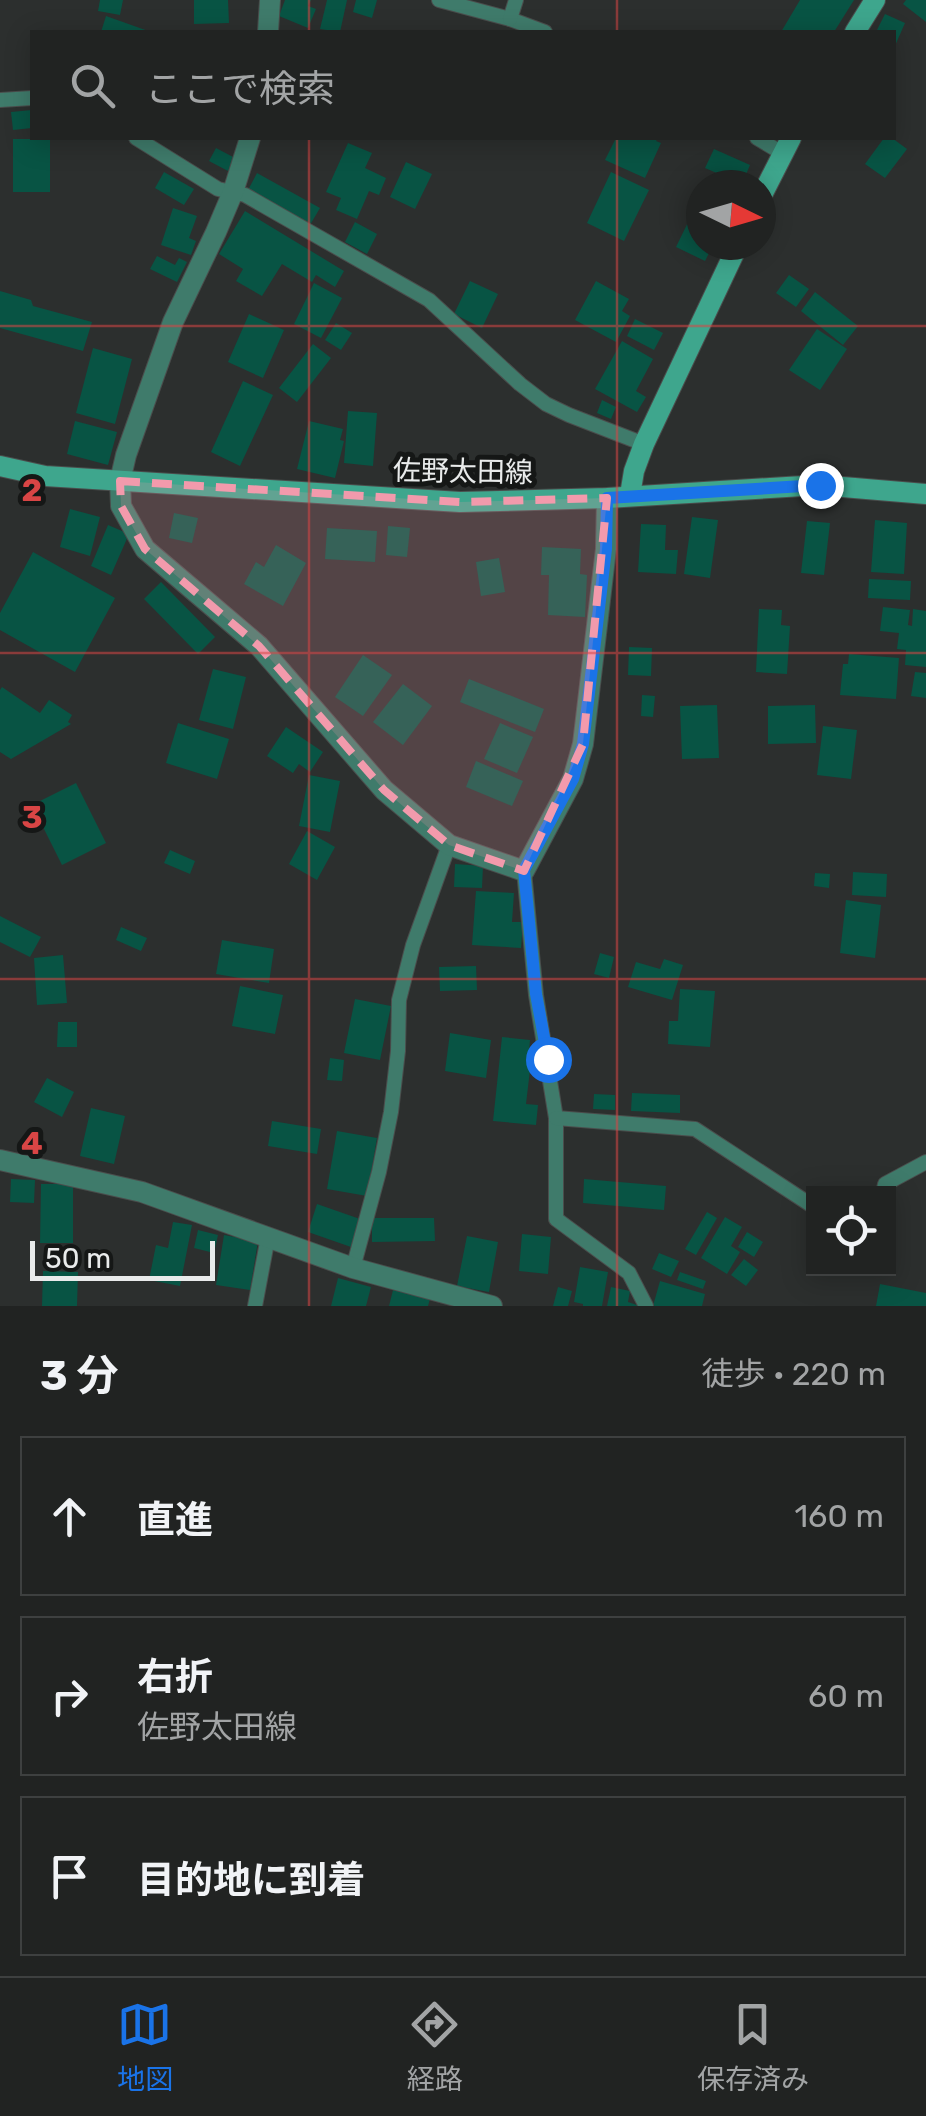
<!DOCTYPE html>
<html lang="ja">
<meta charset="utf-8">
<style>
:root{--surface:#212322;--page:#2d2f2f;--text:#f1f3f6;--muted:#a2a4a5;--line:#3e4040;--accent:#1a73e8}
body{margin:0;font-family:Rubik,"Noto Sans JP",sans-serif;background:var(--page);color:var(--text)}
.controls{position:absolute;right:30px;bottom:30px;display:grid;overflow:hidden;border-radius:0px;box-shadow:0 5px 25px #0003}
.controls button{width:90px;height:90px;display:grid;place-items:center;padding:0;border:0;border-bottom:2px solid var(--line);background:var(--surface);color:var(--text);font:50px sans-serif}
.compass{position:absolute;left:686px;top:170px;width:90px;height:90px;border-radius:50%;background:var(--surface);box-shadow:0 5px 25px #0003;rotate:95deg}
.scale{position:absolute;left:30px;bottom:25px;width:185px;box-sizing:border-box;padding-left:10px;border:5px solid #e9ebeb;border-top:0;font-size:28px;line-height:35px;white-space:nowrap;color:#e9ebeb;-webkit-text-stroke:8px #151716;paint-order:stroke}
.stop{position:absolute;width:30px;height:30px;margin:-22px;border:8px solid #1a73e8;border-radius:50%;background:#fff}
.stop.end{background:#1a73e8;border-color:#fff;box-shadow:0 2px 10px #0008}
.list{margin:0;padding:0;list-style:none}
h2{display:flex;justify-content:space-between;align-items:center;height:130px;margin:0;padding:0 40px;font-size:42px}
h2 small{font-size:32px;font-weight:400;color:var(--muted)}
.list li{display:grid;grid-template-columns:65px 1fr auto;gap:30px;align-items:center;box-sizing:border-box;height:160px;margin:0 20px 20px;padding:0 20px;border:2px solid var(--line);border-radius:0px}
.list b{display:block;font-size:38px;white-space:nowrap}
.list p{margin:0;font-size:32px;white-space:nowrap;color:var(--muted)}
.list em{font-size:32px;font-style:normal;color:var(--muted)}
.icon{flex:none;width:55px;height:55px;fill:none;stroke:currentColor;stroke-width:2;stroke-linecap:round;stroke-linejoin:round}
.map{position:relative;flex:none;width:926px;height:1306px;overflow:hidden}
.search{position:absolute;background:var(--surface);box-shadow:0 5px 25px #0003;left:30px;right:30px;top:30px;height:110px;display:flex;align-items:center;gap:25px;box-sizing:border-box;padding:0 35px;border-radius:0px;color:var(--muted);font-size:38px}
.sheet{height:670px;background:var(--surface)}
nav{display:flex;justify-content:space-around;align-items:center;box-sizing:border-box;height:140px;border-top:2px solid var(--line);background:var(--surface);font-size:28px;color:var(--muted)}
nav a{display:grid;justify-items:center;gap:5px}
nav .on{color:var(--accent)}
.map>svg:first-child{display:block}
</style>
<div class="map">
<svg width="926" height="1306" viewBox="0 0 926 1306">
<rect width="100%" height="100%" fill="#2c2f2e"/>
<g fill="#085444">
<path d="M 100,0 L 123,0 L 120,15 L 98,11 Z"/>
<path d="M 194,0 L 228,0 L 229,23 L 194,24 Z"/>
<path d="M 285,0 L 311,0 L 308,6 L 316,9 L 308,28 L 279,16 Z"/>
<path d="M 327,0 L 347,0 L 340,32 L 320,29 Z"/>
<path d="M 356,0 L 377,0 L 372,18 L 353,12 Z"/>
<path d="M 800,0 L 854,0 L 834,32 L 781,32 Z"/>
<path d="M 906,0 L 926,0 L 926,22 L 903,4 Z"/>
<path d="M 885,14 L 905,23 L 894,48 L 894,32 L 876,32 Z"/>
<path d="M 106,16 L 151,32 L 101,32 Z"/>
<path d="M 32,110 L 32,128 L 13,130 L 11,112 Z"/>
<path d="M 616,138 L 658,138 L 656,141 L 661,143 L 645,178 L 605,160 Z"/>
<path d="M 884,138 L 892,138 L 907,149 L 885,178 L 865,164 Z"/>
<rect x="13" y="139" width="37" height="53"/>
<path d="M 348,143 L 372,153 L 365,168 L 386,178 L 379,195 L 369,191 L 357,219 L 336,210 L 341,198 L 326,192 Z"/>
<path d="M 216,148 L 235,158 L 228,171 L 209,161 Z"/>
<path d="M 714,149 L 750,165 L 742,184 L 705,168 Z"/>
<path d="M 406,162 L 432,174 L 415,209 L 390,197 Z"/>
<path d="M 164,172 L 194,189 L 184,205 L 155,188 Z"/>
<path d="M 611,172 L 649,190 L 624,241 L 587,223 Z"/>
<path d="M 257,173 L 320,208 L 310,225 L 248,190 Z"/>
<path d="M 696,206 L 701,209 L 701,245 L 713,245 L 705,261 L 676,247 Z"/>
<path d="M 173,208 L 197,216 L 189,238 L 196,241 L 191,255 L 161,245 Z"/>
<path d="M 245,211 L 344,271 L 335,287 L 316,275 L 312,282 L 282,264 L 262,296 L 236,281 L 243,269 L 219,254 Z"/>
<path d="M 355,222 L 377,234 L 367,254 L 345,242 Z"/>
<path d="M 157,256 L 175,265 L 179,258 L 187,262 L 177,282 L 150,269 Z"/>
<path d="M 789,275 L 809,289 L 796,307 L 776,293 Z"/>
<path d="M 470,281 L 498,294 L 482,328 L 454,314 Z"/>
<path d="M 596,281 L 629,299 L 622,311 L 630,316 L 616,342 L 575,320 Z"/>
<path d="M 314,283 L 342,298 L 321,338 L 294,324 Z"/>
<path d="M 0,291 L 31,300 L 33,306 L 92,322 L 83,351 L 0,328 Z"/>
<path d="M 815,292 L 858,326 L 843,345 L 801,311 Z"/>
<path d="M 249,314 L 284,330 L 263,378 L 228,362 Z"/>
<path d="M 635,319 L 663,333 L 654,350 L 627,336 Z"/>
<path d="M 336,323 L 352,333 L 341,350 L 325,340 Z"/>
<path d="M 817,329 L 847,349 L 820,390 L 789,370 Z"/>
<path d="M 622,341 L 653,359 L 636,391 L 646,397 L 637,412 L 595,389 Z"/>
<path d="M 313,344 L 331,358 L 297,402 L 279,388 Z"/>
<path d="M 93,348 L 132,359 L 115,424 L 76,413 Z"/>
<path d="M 243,381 L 273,395 L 240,466 L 211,452 Z"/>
<path d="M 602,400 L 616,407 L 611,419 L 597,413 Z"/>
<path d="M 348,411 L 377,413 L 373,466 L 344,463 Z"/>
<path d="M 75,421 L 117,432 L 108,465 L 67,454 Z"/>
<path d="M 309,421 L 343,429 L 340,440 L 344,441 L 335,478 L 297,469 Z"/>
<path d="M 70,509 L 100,517 L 90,556 L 60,547 Z"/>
<path d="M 174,513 L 198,518 L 192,543 L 169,538 Z"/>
<path d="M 692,517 L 718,520 L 710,578 L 684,574 Z"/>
<path d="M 875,520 L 907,523 L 904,574 L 871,572 Z"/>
<path d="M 807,521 L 830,523 L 824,575 L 801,573 Z"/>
<path d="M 641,524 L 666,525 L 665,550 L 678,550 L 676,574 L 638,572 Z"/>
<path d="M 108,525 L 129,534 L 111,575 L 91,566 Z"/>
<path d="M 388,526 L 410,528 L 407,557 L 386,555 Z"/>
<path d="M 327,528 L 377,531 L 375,562 L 325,559 Z"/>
<path d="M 276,545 L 306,563 L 283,606 L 244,584 L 256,562 L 264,567 Z"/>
<path d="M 542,547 L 581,549 L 580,574 L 587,575 L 585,617 L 548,615 L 549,575 L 541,575 Z"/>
<path d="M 33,552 L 115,598 L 75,672 L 0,630 L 0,613 Z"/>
<path d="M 499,558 L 505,592 L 481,596 L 476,562 Z"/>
<path d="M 869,579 L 911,581 L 910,600 L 868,598 Z"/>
<path d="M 161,582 L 215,637 L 198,654 L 144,599 Z"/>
<path d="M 883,607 L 910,610 L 908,625 L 912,626 L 913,609 L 926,611 L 926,667 L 905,665 L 906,650 L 897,649 L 899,633 L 880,631 Z"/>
<path d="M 759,609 L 782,610 L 781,625 L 790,626 L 787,674 L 756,672 Z"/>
<path d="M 629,647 L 652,648 L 651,676 L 628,675 Z"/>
<path d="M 849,654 L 899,658 L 896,699 L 840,695 L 843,664 L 848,664 Z"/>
<path d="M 363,655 L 392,675 L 363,716 L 335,697 Z"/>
<path d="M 213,669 L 246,677 L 233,729 L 199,720 Z"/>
<path d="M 915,672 L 926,673 L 926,698 L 911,696 Z"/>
<path d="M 469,679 L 544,709 L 535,732 L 460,702 Z"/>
<path d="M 403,684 L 432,706 L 403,745 L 373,722 Z"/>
<path d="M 2,687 L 40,713 L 49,700 L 72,715 L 68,722 L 71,724 L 11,759 L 0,752 L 0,690 Z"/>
<path d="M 642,695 L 655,696 L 653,717 L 641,716 Z"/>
<path d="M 717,705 L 719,758 L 682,759 L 680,706 Z"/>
<path d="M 815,705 L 816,743 L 768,744 L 768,706 Z"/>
<path d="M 178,723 L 229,739 L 217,779 L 166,763 Z"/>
<path d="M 500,723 L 533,737 L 517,773 L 484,759 Z"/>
<path d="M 823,726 L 857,730 L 851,779 L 817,775 Z"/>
<path d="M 286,727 L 323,752 L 310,772 L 299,764 L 293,773 L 267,756 Z"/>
<path d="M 476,761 L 523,781 L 512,806 L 466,787 Z"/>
<path d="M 309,775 L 340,781 L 330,832 L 299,826 Z"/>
<path d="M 76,783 L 106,843 L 62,865 L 32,805 Z"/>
<path d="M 307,831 L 335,847 L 317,880 L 289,864 Z"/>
<path d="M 170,850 L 195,861 L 190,874 L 164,863 Z"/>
<path d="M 455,864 L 483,866 L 482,888 L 454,887 Z"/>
<path d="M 853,872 L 887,874 L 886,897 L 852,895 Z"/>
<path d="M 815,873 L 830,874 L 829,888 L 814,886 Z"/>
<path d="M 476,891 L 514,893 L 512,922 L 523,922 L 521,948 L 472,945 Z"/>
<path d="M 846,900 L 881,905 L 875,958 L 840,953 Z"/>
<path d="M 0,916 L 41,937 L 30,957 L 0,942 Z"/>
<path d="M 121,927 L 147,938 L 141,951 L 116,940 Z"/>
<path d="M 222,940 L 274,949 L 269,983 L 216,974 Z"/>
<path d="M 600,953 L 614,957 L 609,978 L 594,974 Z"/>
<path d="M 63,955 L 67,1003 L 37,1005 L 34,958 Z"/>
<path d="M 664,959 L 683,965 L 672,1000 L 628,987 L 636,962 L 660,969 Z"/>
<path d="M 476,966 L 477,990 L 440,991 L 439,967 Z"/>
<path d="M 240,986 L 283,995 L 275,1034 L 232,1026 Z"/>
<path d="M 680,989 L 715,991 L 710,1047 L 668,1044 L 669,1021 L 678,1021 Z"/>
<path d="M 355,999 L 391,1006 L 380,1060 L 344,1053 Z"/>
<path d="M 58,1022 L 77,1022 L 77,1047 L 57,1047 Z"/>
<path d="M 450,1033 L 491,1040 L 486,1078 L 445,1071 Z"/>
<path d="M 502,1037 L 530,1040 L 529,1051 L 540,1053 L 538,1071 L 530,1070 L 526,1104 L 538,1105 L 536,1125 L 493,1121 Z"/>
<path d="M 330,1058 L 344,1060 L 342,1081 L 327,1080 Z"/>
<path d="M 47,1078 L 74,1092 L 62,1117 L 34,1102 Z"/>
<path d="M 632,1093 L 680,1095 L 680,1113 L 631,1111 Z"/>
<path d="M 594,1094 L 615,1095 L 615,1110 L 593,1109 Z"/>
<path d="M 91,1108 L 125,1116 L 114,1164 L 80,1156 Z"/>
<path d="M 272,1121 L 321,1129 L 317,1154 L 268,1146 Z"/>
<path d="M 337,1131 L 377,1138 L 367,1196 L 327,1189 Z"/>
<path d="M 11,1179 L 35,1180 L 34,1203 L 10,1202 Z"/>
<path d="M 584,1179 L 666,1186 L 664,1210 L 583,1203 Z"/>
<path d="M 41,1184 L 73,1184 L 73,1243 L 40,1243 Z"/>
<path d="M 317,1204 L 360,1219 L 351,1247 L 308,1232 Z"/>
<path d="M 707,1212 L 717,1218 L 696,1255 L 685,1249 Z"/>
<path d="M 725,1217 L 742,1227 L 731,1246 L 740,1252 L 727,1274 L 701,1258 Z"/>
<path d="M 372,1218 L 434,1218 L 435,1241 L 372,1242 Z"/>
<path d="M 173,1222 L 192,1225 L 180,1286 L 149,1280 L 156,1245 L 168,1248 Z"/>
<path d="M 198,1230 L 218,1235 L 214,1253 L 194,1248 Z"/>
<path d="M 747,1232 L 763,1242 L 754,1257 L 738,1247 Z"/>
<path d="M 522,1234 L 551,1237 L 548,1274 L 519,1271 Z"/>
<path d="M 224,1235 L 258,1241 L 250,1290 L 216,1285 Z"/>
<path d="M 467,1236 L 498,1242 L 489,1292 L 457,1286 Z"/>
<path d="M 659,1253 L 679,1261 L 671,1277 L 652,1269 Z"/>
<path d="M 744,1259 L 758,1270 L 746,1286 L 731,1275 Z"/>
<path d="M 580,1267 L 608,1272 L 602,1306 L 583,1306 L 583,1304 L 574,1302 Z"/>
<path d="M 43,1271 L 78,1272 L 77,1306 L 42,1306 Z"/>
<path d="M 680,1272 L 706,1281 L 703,1289 L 677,1280 Z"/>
<path d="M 338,1278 L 371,1287 L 366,1306 L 331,1306 Z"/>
<path d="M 660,1281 L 705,1294 L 702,1306 L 653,1306 Z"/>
<path d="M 880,1284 L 926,1293 L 926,1306 L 876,1306 Z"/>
<path d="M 558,1287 L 572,1291 L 568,1306 L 553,1306 Z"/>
<path d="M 611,1287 L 630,1291 L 628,1302 L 640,1306 L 607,1306 Z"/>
<path d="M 393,1290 L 430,1299 L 428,1306 L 389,1306 Z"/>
</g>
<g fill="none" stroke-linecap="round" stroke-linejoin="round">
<defs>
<g id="lane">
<path d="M 439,0 L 510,19 L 545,32"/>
<path d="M 510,19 L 516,0"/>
<path d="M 0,100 L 32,98"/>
<path d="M 136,138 L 218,189 L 245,195 L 429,300 L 520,384 L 546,404 L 569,415 L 644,444"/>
<path d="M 757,138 L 782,153"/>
<path d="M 524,871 L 536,995 L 556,1118 L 556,1219 L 629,1273 L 646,1306"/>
<path d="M 556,1118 L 695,1129 L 814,1207"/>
<path d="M 883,1194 L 885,1184 L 926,1162"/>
<path d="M 353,1268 L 379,1172 L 391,1112 L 398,1051 L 399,1000 L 413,945 L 449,845"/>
<path d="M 255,1306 L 268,1237"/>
</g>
<g id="street">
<path d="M 268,32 L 270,0"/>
<path d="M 250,138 L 233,192 L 216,232 L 173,322 L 126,455 L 120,481 L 121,506 L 145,549 L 259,646 L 384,790 L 449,845 L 524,871 L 573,779 L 583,744 L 606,549 L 607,498"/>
<path d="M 0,1160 L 142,1192 L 353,1268 L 492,1306"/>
</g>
<g id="secondary">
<path d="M 855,32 L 875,0"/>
<path d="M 761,197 L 791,138"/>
<path d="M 0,466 L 45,476 L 460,502 L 607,498 L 819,485 L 926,494"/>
<path d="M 630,495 L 634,471 L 644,444 L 738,245"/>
</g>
</defs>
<use href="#lane" stroke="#4a4d4c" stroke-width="16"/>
<use href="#street" stroke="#4a4d4c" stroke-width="22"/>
<use href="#secondary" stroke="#4a4d4c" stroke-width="22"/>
<use href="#lane" stroke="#3f7b6b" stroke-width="14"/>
<use href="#street" stroke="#3f7b6b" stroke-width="20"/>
<use href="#secondary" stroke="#3ea68d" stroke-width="20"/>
</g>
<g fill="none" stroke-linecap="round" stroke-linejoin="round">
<path stroke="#1a73e8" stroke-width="12" d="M 548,1059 L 536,994 L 524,870 L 573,779 L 583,744 L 606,549 L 607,498 L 820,485"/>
</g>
<path fill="#f29aac" fill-opacity="0.2" stroke="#f29aac" stroke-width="8" stroke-dasharray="20 12" stroke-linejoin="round" d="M 120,481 L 460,502 L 607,498 L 583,744 L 524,871 L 449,845 L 384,790 L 259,646 L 145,549 L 121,506 Z"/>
<path fill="none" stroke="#d94545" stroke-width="2.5" stroke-opacity="0.55" d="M 309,0 L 309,32M 617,0 L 617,32M 309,138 L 309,1306M 617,138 L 617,1306M 0,326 L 926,326M 0,653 L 926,653M 0,979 L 926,979"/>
<g text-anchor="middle" stroke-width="10" stroke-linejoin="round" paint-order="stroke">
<g font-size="28" fill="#e9ebeb" stroke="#151716">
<text transform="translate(463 471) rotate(1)" y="10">佐野太田線</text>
</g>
</g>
<g font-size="32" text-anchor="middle" font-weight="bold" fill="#d94545" stroke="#151716" stroke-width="10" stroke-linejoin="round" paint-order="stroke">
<text x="32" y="501">2</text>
<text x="32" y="828">3</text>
<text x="32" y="1154">4</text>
</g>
</svg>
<div class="controls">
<button><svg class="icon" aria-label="locate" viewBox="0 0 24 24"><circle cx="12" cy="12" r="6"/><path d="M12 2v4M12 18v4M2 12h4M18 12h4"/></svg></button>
</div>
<svg class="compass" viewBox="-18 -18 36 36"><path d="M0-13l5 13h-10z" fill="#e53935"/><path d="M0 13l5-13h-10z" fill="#a2a4a5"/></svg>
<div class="scale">50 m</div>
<div class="stop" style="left:548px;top:1059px"></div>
<div class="stop end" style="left:820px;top:485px"></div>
<div class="search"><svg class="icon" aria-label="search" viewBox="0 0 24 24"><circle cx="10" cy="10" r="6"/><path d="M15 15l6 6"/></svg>ここで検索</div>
</div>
<section class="sheet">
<h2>3 分<small>徒歩 · 220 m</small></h2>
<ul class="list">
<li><svg class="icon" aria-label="ahead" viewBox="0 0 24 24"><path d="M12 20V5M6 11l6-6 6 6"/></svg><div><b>直進</b></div><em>160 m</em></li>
<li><svg class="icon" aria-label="right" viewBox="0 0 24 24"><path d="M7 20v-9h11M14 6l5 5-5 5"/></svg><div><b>右折</b><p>佐野太田線</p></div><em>60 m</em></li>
<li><svg class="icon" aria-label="arrive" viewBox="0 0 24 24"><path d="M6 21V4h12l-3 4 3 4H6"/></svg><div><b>目的地に到着</b></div></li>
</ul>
</section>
<nav>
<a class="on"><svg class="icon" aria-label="map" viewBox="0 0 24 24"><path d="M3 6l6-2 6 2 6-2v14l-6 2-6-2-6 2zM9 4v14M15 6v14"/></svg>地図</a>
<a><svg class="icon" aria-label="directions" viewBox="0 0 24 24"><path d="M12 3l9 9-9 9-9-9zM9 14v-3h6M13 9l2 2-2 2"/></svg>経路</a>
<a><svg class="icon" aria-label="saved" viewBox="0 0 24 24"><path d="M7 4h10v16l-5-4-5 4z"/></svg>保存済み</a>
</nav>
